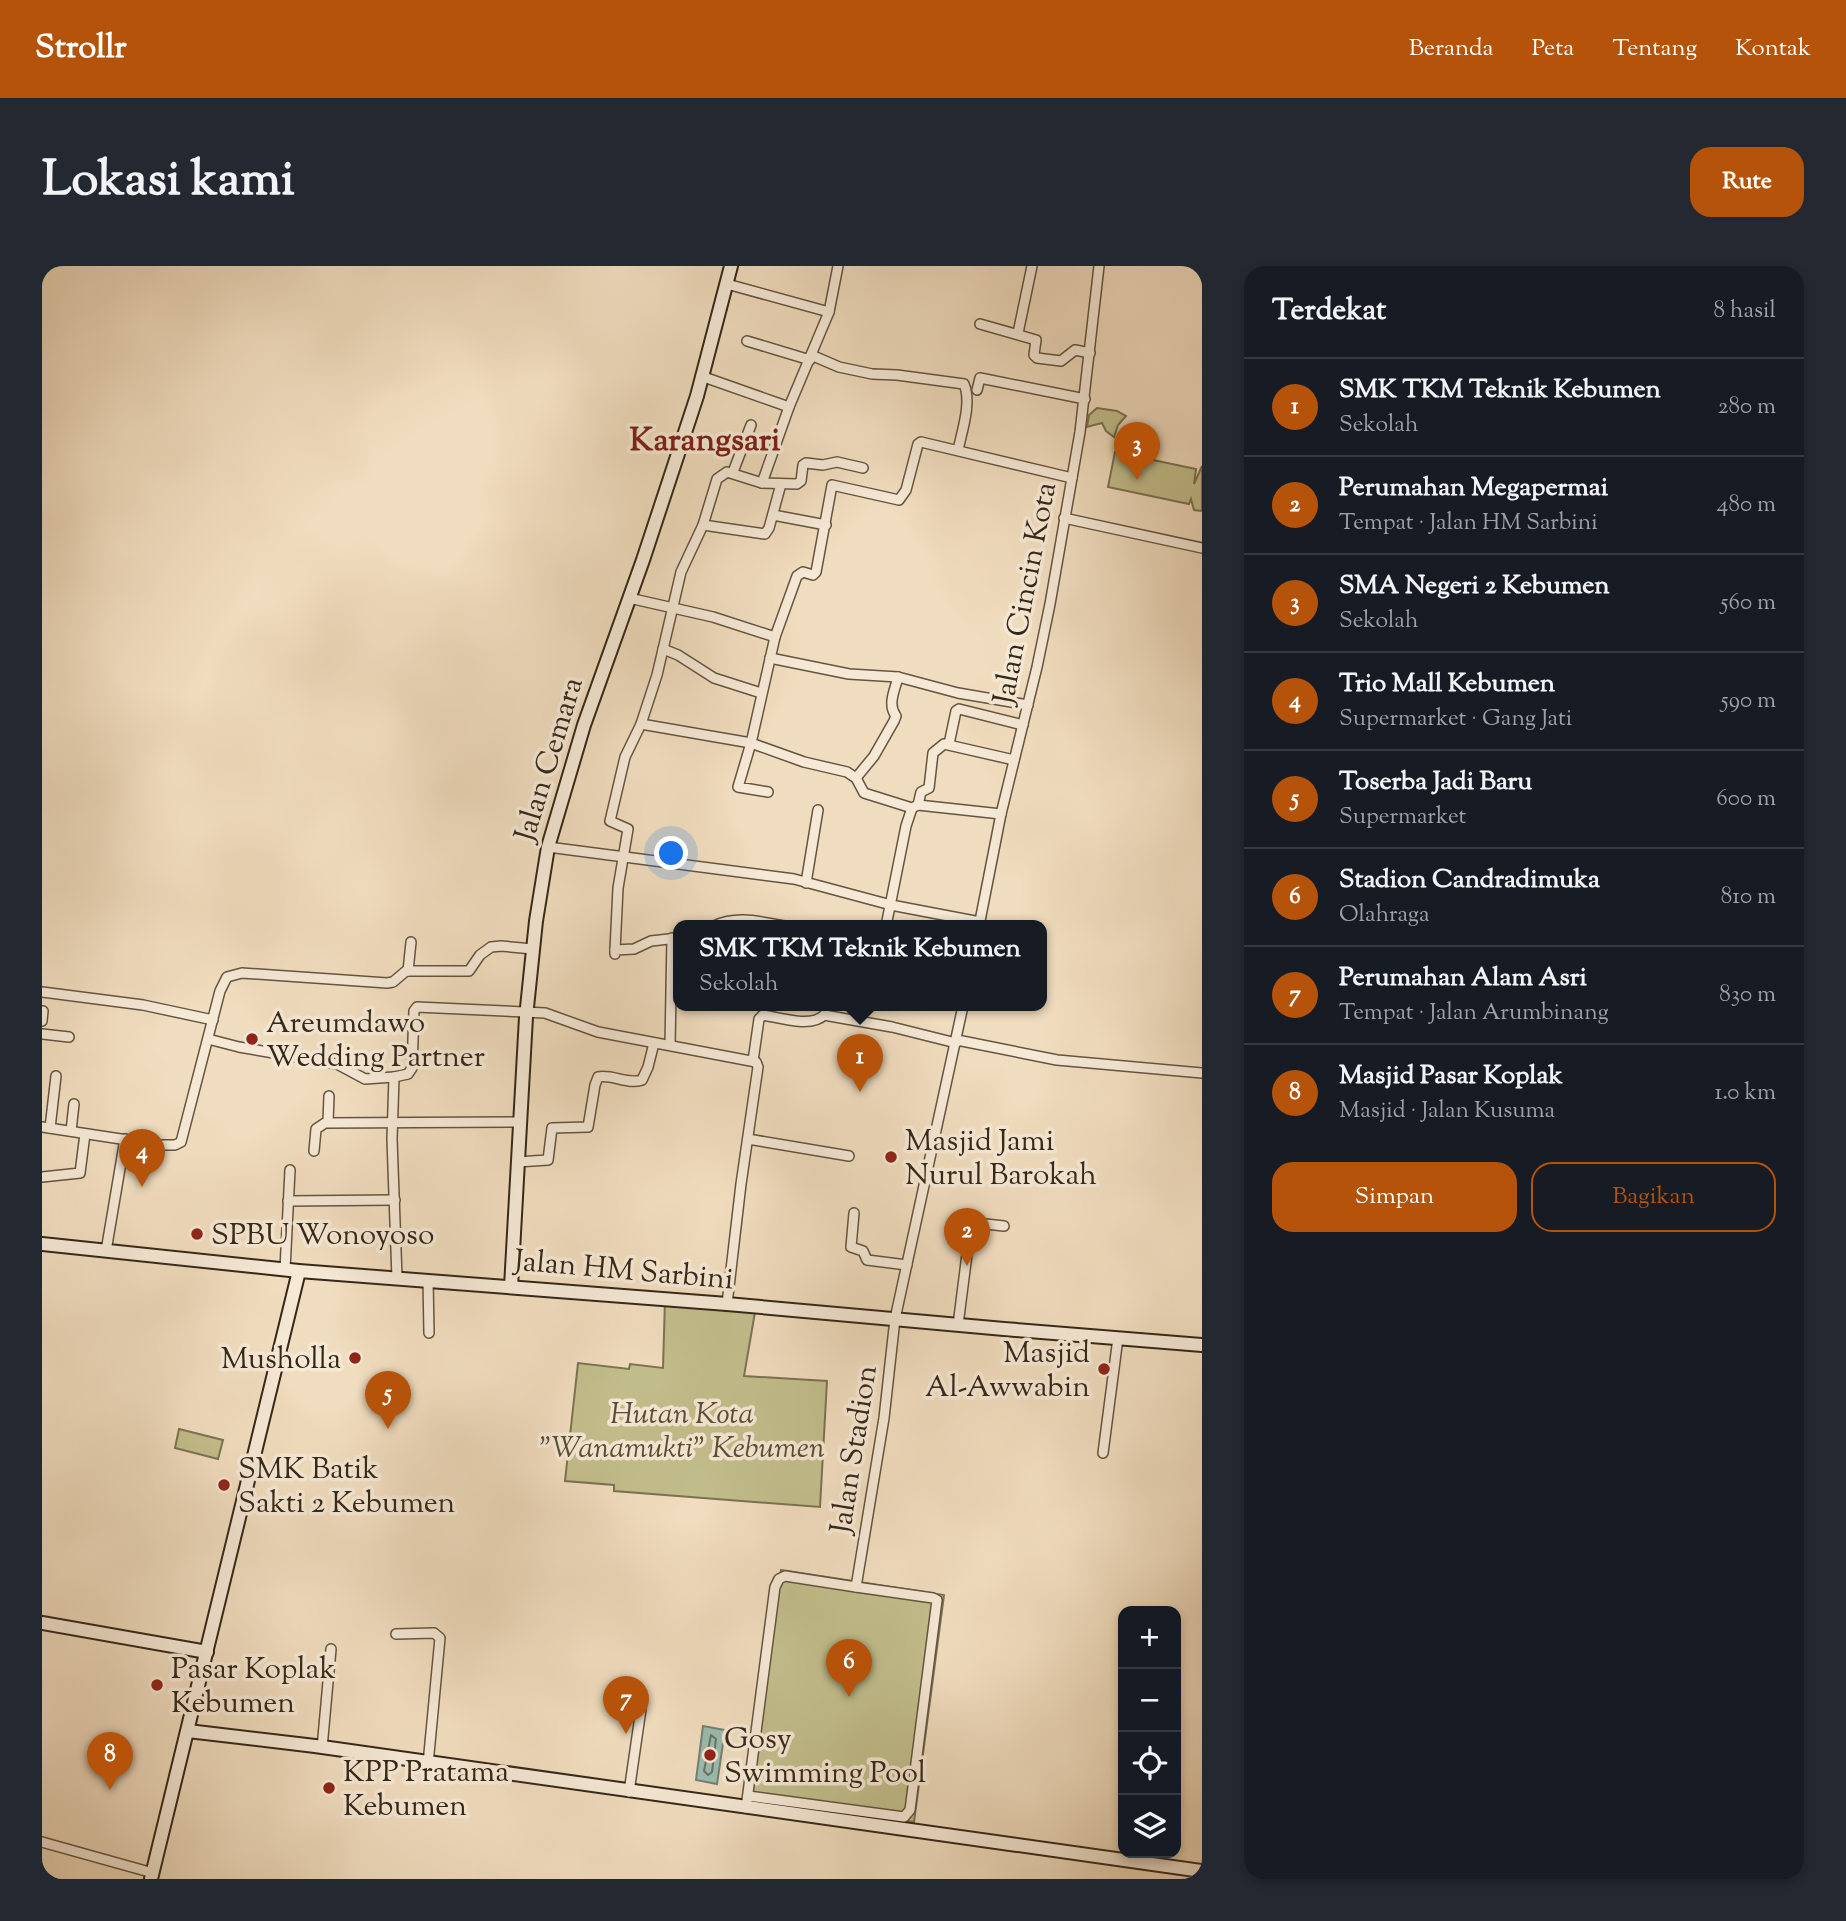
<!DOCTYPE html>
<html lang="id">
<meta charset="utf-8">
<style>
:root{--surface:#171b24;--page:#242831;--text:#f1f3f6;--muted:#9ea1a6;--line:#363941;--accent:#b45309}
body{margin:0;font-family:"Sorts Mill Goudy",serif;background:var(--page);color:var(--text)}
.controls{position:absolute;right:21px;bottom:21px;display:grid;overflow:hidden;border-radius:14px;box-shadow:0 4px 10px #0003}
.controls button{width:63px;height:63px;display:grid;place-items:center;padding:0;border:0;border-bottom:2px solid var(--line);background:var(--surface);color:var(--text);font:35px sans-serif}
.you{position:absolute;left:630px;top:588px;width:24px;height:24px;margin:-18px;border:5px solid #fff;border-radius:50%;background:#1a73e8;box-shadow:0 0 0 10px #1a73e833}
.badge{display:grid;place-items:center;width:46px;height:46px;border-radius:50%;background:var(--accent);color:#fff;font-size:23px;font-weight:700}
.pin{position:absolute;translate:-50% -58px;filter:drop-shadow(0 2px 4px #0008)}
.pin::after{content:'';position:absolute;top:37px;width:24px;height:21px;background:inherit;clip-path:polygon(0 0,100% 0,50% 100%)}
.popup{position:absolute;left:631px;top:654px;width:374px;height:91px;box-sizing:border-box;display:grid;place-content:center;border-radius:14px;background:var(--surface);filter:drop-shadow(0 2px 5px #0005);font-size:23px;white-space:nowrap;color:var(--muted)}
.popup b{font-size:26px;color:var(--text)}
.popup::after{content:'';position:absolute;left:50%;top:100%;margin-left:-14px;border:14px solid transparent;border-top-color:var(--surface)}
.list{margin:0;padding:0;list-style:none}
h2{display:flex;justify-content:space-between;align-items:center;height:91px;margin:0;padding:0 28px;font-size:30px}
h2 small{font-size:23px;font-weight:400;color:var(--muted)}
.list li{display:grid;grid-template-columns:46px 1fr auto;gap:21px;align-items:center;box-sizing:border-box;height:98px;padding:0 28px;border-top:2px solid var(--line)}
.list b{display:block;font-size:26px;white-space:nowrap}
.list p{margin:0;font-size:23px;white-space:nowrap;color:var(--muted)}
.list em{font-size:23px;font-style:normal;color:var(--muted)}
.actions{display:flex;gap:14px;padding:21px 28px}
.actions a{flex:1;padding:16px 0;border:2px solid var(--accent);border-radius:21px;text-align:center;font-size:24px;color:var(--accent)}
.actions .main{background:var(--accent);color:#fff}
.icon{flex:none;width:38px;height:38px;fill:none;stroke:currentColor;stroke-width:2;stroke-linecap:round;stroke-linejoin:round}
.map{position:relative;flex:none;width:1160px;height:1613px;overflow:hidden;border-radius:21px}
header{display:flex;align-items:center;gap:42px;box-sizing:border-box;height:98px;padding:0 35px;background:var(--accent);color:#fff}
header strong{font-size:33px}
nav{display:flex;gap:38px;margin-inline-start:auto;font-size:24px}
.intro{display:flex;align-items:center;justify-content:space-between;box-sizing:border-box;height:168px;padding:0 42px}
h1{margin:0;font-size:49px}
.button{padding:18px 32px;border-radius:21px;background:var(--accent);color:#fff;font-size:24px;font-weight:700}
main{display:flex;gap:42px;padding:0 42px}
aside{flex:1;background:var(--surface);border-radius:21px;box-shadow:0 4px 10px #0003}
.map>svg:first-child{display:block}
</style>
<header>
<strong>Strollr</strong>
<nav><a>Beranda</a><a>Peta</a><a>Tentang</a><a>Kontak</a></nav>
</header>
<div class="intro"><h1>Lokasi kami</h1><a class="button">Rute</a></div>
<main>
<div class="map">
<svg width="1160" height="1613" viewBox="0 0 1160 1613">
<rect width="100%" height="100%" fill="#f0dcbe"/>
<filter id="stains"><feTurbulence type="fractalNoise" baseFrequency=".00286" numOctaves="4"/><feColorMatrix values="0 0 0 0 .2 0 0 0 0 .09 0 0 0 0 .02 0 0 0 .5 -.17"/></filter>
<radialGradient id="worn" r=".72"><stop offset=".6" stop-color="#630" stop-opacity="0"/><stop offset="1" stop-color="#630" stop-opacity=".3"/></radialGradient>
<g fill="#c2be8c" stroke="#7c7252" stroke-width="2">
<path d="M 1055,142 L 1075,145 L 1084,150 L 1076,159 L 1072,171 L 1064,165 L 1060,157 L 1045,161 L 1047,149 Z"/>
<path d="M 1073,186 L 1154,203 L 1152,218 L 1160,200 L 1160,245 L 1152,244 L 1149,233 L 1147,238 L 1066,221 Z"/>
<path d="M 623,1033 L 713,1046 L 702,1110 L 785,1115 L 778,1241 L 572,1225 L 572,1219 L 523,1215 L 536,1097 L 587,1103 L 588,1098 L 621,1102 Z"/>
<path d="M 137,1163 L 181,1174 L 176,1193 L 133,1182 Z"/>
<path d="M 739,1304 L 902,1329 L 872,1556 L 701,1532 Z"/>
</g>
<path fill="#9abcb0" stroke="#728073" stroke-width="2" d="M 661,1460 L 683,1464 L 675,1518 L 654,1514 Z"/>
<g fill="none" stroke-linecap="round" stroke-linejoin="round">
<path stroke="#687264" stroke-width="2" d="M 669,1469 L 674,1473 L 670,1506 L 666,1509 L 662,1505 Z"/>
<defs>
<g id="street">
<path d="M 685,18 L 787,46"/>
<path d="M 938,58 L 994,74 L 992,89 L 995,92 L 1019,95 L 1033,84 L 1048,87"/>
<path d="M 976,67 L 990,0"/>
<path d="M 705,75 L 768,94"/>
<path d="M 769,89 L 797,101 L 830,108 L 855,109 L 922,118 C 930,136 920,165 916,184"/>
<path d="M 659,110 L 747,141"/>
<path d="M 935,124 L 938,112 L 1043,133"/>
<path d="M 691,206 L 709,159"/>
<path d="M 720,217 L 747,141 L 787,46 L 796,0"/>
<path d="M 731,249 L 784,259"/>
<path d="M 1022,252 L 1160,282"/>
<path d="M 661,259 L 723,268 L 727,262 L 739,218"/>
<path d="M 587,332 L 671,351 L 733,371"/>
<path d="M 621,383 L 636,389 L 672,412 L 719,427"/>
<path d="M 728,392 L 807,408 L 856,411 L 916,427 L 986,439"/>
<path d="M 599,458 L 709,477 L 762,496 L 805,506 L 814,512 L 822,527 L 870,542 L 876,539 L 959,548"/>
<path d="M 907,478 L 914,445 L 917,443 L 981,459"/>
<path d="M 814,512 L 832,490 L 852,455 L 854,450 C 845,438 853,424 856,411"/>
<path d="M 726,526 L 696,521 L 709,477 L 733,371 L 755,310 L 761,306 L 771,309 L 774,306 L 790,219 L 857,234 L 864,224 L 876,178 L 879,176 L 1030,212"/>
<path d="M 876,539 L 879,526 L 887,522 L 891,487 L 902,478 L 972,494"/>
<path d="M 506,581 L 752,613 L 849,639 L 938,656"/>
<path d="M 764,617 L 776,544"/>
<path d="M 672,660 C 696,649 718,656 743,660"/>
<path d="M 844,660 L 864,560 L 870,542"/>
<path d="M 937,660 L 959,548 L 995,401 L 1008,338 L 1038,166 L 1057,0"/>
<path d="M 573,684 L 576,622 L 586,563 L 568,555 L 583,491 L 599,458 L 615,409 L 639,306 L 661,259 L 675,213 L 685,206 L 720,217 L 755,218 L 759,215 L 761,199 L 764,197 L 781,199 L 795,196 L 821,202"/>
<path d="M 573,688 L 573,684 L 592,683 L 609,675 L 636,672"/>
<path d="M 366,705 L 369,676"/>
<path d="M 0,726 L 101,739 L 171,754"/>
<path d="M 0,755 L 1,745"/>
<path d="M 0,768 L 27,771"/>
<path d="M 166,773 L 197,781 L 295,798 L 323,813 L 352,811 L 350,873 L 355,1012"/>
<path d="M 915,774 L 1015,794 L 1160,807"/>
<path d="M 628,779 L 630,672"/>
<path d="M 711,795 L 717,753 L 721,749 C 738,752 770,762 782,749 L 850,761 L 914,777"/>
<path d="M 352,811 L 366,808 L 370,802 L 372,745 L 375,741 L 503,747 L 556,766 L 714,796 L 716,801 L 699,918 L 685,1038"/>
<path d="M 286,856 L 287,830"/>
<path d="M 0,861 L 118,879 L 133,879 L 139,876 L 178,725 L 185,711 L 200,707 L 345,717 L 351,716 L 364,705 L 427,705 L 438,689 L 449,681 L 459,680 L 491,683"/>
<path d="M 8,862 L 14,810"/>
<path d="M 29,865 L 32,838"/>
<path d="M 706,873 L 807,890"/>
<path d="M 272,885 L 274,863 L 283,857 L 477,856"/>
<path d="M 475,896 L 506,894 L 510,862 L 546,861 L 553,819 L 556,811 C 571,808 585,819 600,814 L 606,801 L 612,777"/>
<path d="M 0,911 L 38,907 L 43,868"/>
<path d="M 246,935 L 353,934"/>
<path d="M 812,947 L 809,981 L 821,985 L 825,994 L 865,999"/>
<path d="M 916,955 L 962,960"/>
<path d="M 64,985 L 83,873"/>
<path d="M 243,1003 L 248,904"/>
<path d="M 386,1014 L 387,1067"/>
<path d="M 916,1059 L 929,957"/>
<path d="M 1061,1187 L 1076,1072"/>
<path d="M 354,1368 L 392,1367 L 398,1372 L 386,1498"/>
<path d="M 280,1482 L 289,1383"/>
<path d="M 587,1526 L 599,1443"/>
<path d="M 706,1530 L 862,1551 L 868,1544 L 895,1334 L 891,1332 L 814,1321"/>
<path d="M 704,1542 L 733,1321 L 737,1313 L 743,1310 L 814,1321 L 842,1152 L 853,1053 L 921,740"/>
<path d="M 0,1576 L 111,1607"/>
</g>
<g id="secondary">
<path d="M 0,978 L 257,1005 L 685,1038 L 962,1063 L 1160,1079"/>
<path d="M 469,1021 L 484,751 L 494,655 L 506,581 L 542,459 L 601,294 L 655,130 L 689,0"/>
<path d="M 0,1357 L 165,1386"/>
<path d="M 146,1465 L 273,1480 L 1160,1605"/>
<path d="M 109,1613 L 257,1005"/>
</g>
</defs>
<use href="#street" stroke="#645441" stroke-width="12"/>
<use href="#secondary" stroke="#352717" stroke-width="16"/>
<use href="#street" stroke="#f5e8d5" stroke-width="9"/>
<use href="#secondary" stroke="#f5e8d5" stroke-width="12"/>
</g>
<g fill="#8f2418" stroke="#f5e8d5" stroke-width="2.5">
<circle cx="210" cy="773" r="7"/>
<circle cx="849" cy="891" r="7"/>
<circle cx="155" cy="968" r="7"/>
<circle cx="313" cy="1092" r="7"/>
<circle cx="1062" cy="1103" r="7"/>
<circle cx="182" cy="1219" r="7"/>
<circle cx="115" cy="1419" r="7"/>
<circle cx="668" cy="1489" r="7"/>
<circle cx="287" cy="1522" r="7"/>
</g>
<g text-anchor="middle" stroke-width="7" stroke-linejoin="round" paint-order="stroke">
<g font-size="30" fill="#352717" stroke="#f5e8d5">
<text transform="translate(982 327) rotate(-79)" y="10">Jalan Cincin Kota</text>
<text transform="translate(506 493) rotate(-73)" y="10">Jalan Cemara</text>
<text transform="translate(582 1003) rotate(5)" y="10">Jalan HM Sarbini</text>
<text transform="translate(811 1183) rotate(-81)" y="10">Jalan Stadion</text>
</g>
<g font-size="30" fill="#352717" stroke="#f5e8d5" text-anchor="start">
<text x="224" y="766">Areumdawo<tspan x="224" dy="34">Wedding Partner</tspan></text>
<text x="863" y="884">Masjid Jami<tspan x="863" dy="34">Nurul Barokah</tspan></text>
<text x="169" y="978">SPBU Wonoyoso</text>
<text x="1048" y="1096" text-anchor="end">Masjid<tspan x="1048" dy="34">Al-Awwabin</tspan></text>
<text x="299" y="1102" text-anchor="end">Musholla</text>
<text x="196" y="1212">SMK Batik<tspan x="196" dy="34">Sakti 2 Kebumen</tspan></text>
<text x="129" y="1412">Pasar Koplak<tspan x="129" dy="34">Kebumen</tspan></text>
<text x="682" y="1482">Gosy<tspan x="682" dy="34">Swimming Pool</tspan></text>
<text x="301" y="1515">KPP Pratama<tspan x="301" dy="34">Kebumen</tspan></text>
</g>
<g font-size="30" font-style="italic" fill="#584d34" stroke="#f5e8d5">
<text x="640" y="1157">Hutan Kota<tspan x="640" dy="34">"Wanamukti" Kebumen</tspan></text>
</g>
<g font-size="33" font-weight="bold" fill="#7a1f14" stroke="#f5e8d5">
<text x="663" y="184">Karangsari</text>
</g>
</g>
<rect width="100%" height="100%" filter="url(#stains)"/>
<rect width="100%" height="100%" fill="url(#worn)"/>
</svg>
<div class="controls">
<button>+</button>
<button>−</button>
<button><svg class="icon" aria-label="locate" viewBox="0 0 24 24"><circle cx="12" cy="12" r="6"/><path d="M12 2v4M12 18v4M2 12h4M18 12h4"/></svg></button>
<button><svg class="icon" aria-label="layers" viewBox="0 0 24 24"><path d="M12 4l9 5-9 5-9-5zM3 14l9 5 9-5"/></svg></button>
</div>
<div class="you"></div>
<div class="pin badge" style="left:818px;top:826px">1</div>
<div class="popup"><b>SMK TKM Teknik Kebumen</b>Sekolah</div>
<div class="pin badge" style="left:925px;top:1000px">2</div>
<div class="pin badge" style="left:1095px;top:214px">3</div>
<div class="pin badge" style="left:100px;top:921px">4</div>
<div class="pin badge" style="left:346px;top:1163px">5</div>
<div class="pin badge" style="left:807px;top:1431px">6</div>
<div class="pin badge" style="left:584px;top:1468px">7</div>
<div class="pin badge" style="left:68px;top:1524px">8</div>
</div>
<aside>
<h2>Terdekat<small>8 hasil</small></h2>
<ul class="list">
<li><span class="badge">1</span><div><b>SMK TKM Teknik Kebumen</b><p>Sekolah</p></div><em>280 m</em></li>
<li><span class="badge">2</span><div><b>Perumahan Megapermai</b><p>Tempat · Jalan HM Sarbini</p></div><em>480 m</em></li>
<li><span class="badge">3</span><div><b>SMA Negeri 2 Kebumen</b><p>Sekolah</p></div><em>560 m</em></li>
<li><span class="badge">4</span><div><b>Trio Mall Kebumen</b><p>Supermarket · Gang Jati</p></div><em>590 m</em></li>
<li><span class="badge">5</span><div><b>Toserba Jadi Baru</b><p>Supermarket</p></div><em>600 m</em></li>
<li><span class="badge">6</span><div><b>Stadion Candradimuka</b><p>Olahraga</p></div><em>810 m</em></li>
<li><span class="badge">7</span><div><b>Perumahan Alam Asri</b><p>Tempat · Jalan Arumbinang</p></div><em>830 m</em></li>
<li><span class="badge">8</span><div><b>Masjid Pasar Koplak</b><p>Masjid · Jalan Kusuma</p></div><em>1.0 km</em></li>
</ul>
<div class="actions"><a class="main">Simpan</a><a>Bagikan</a></div>
</aside>
</main>
